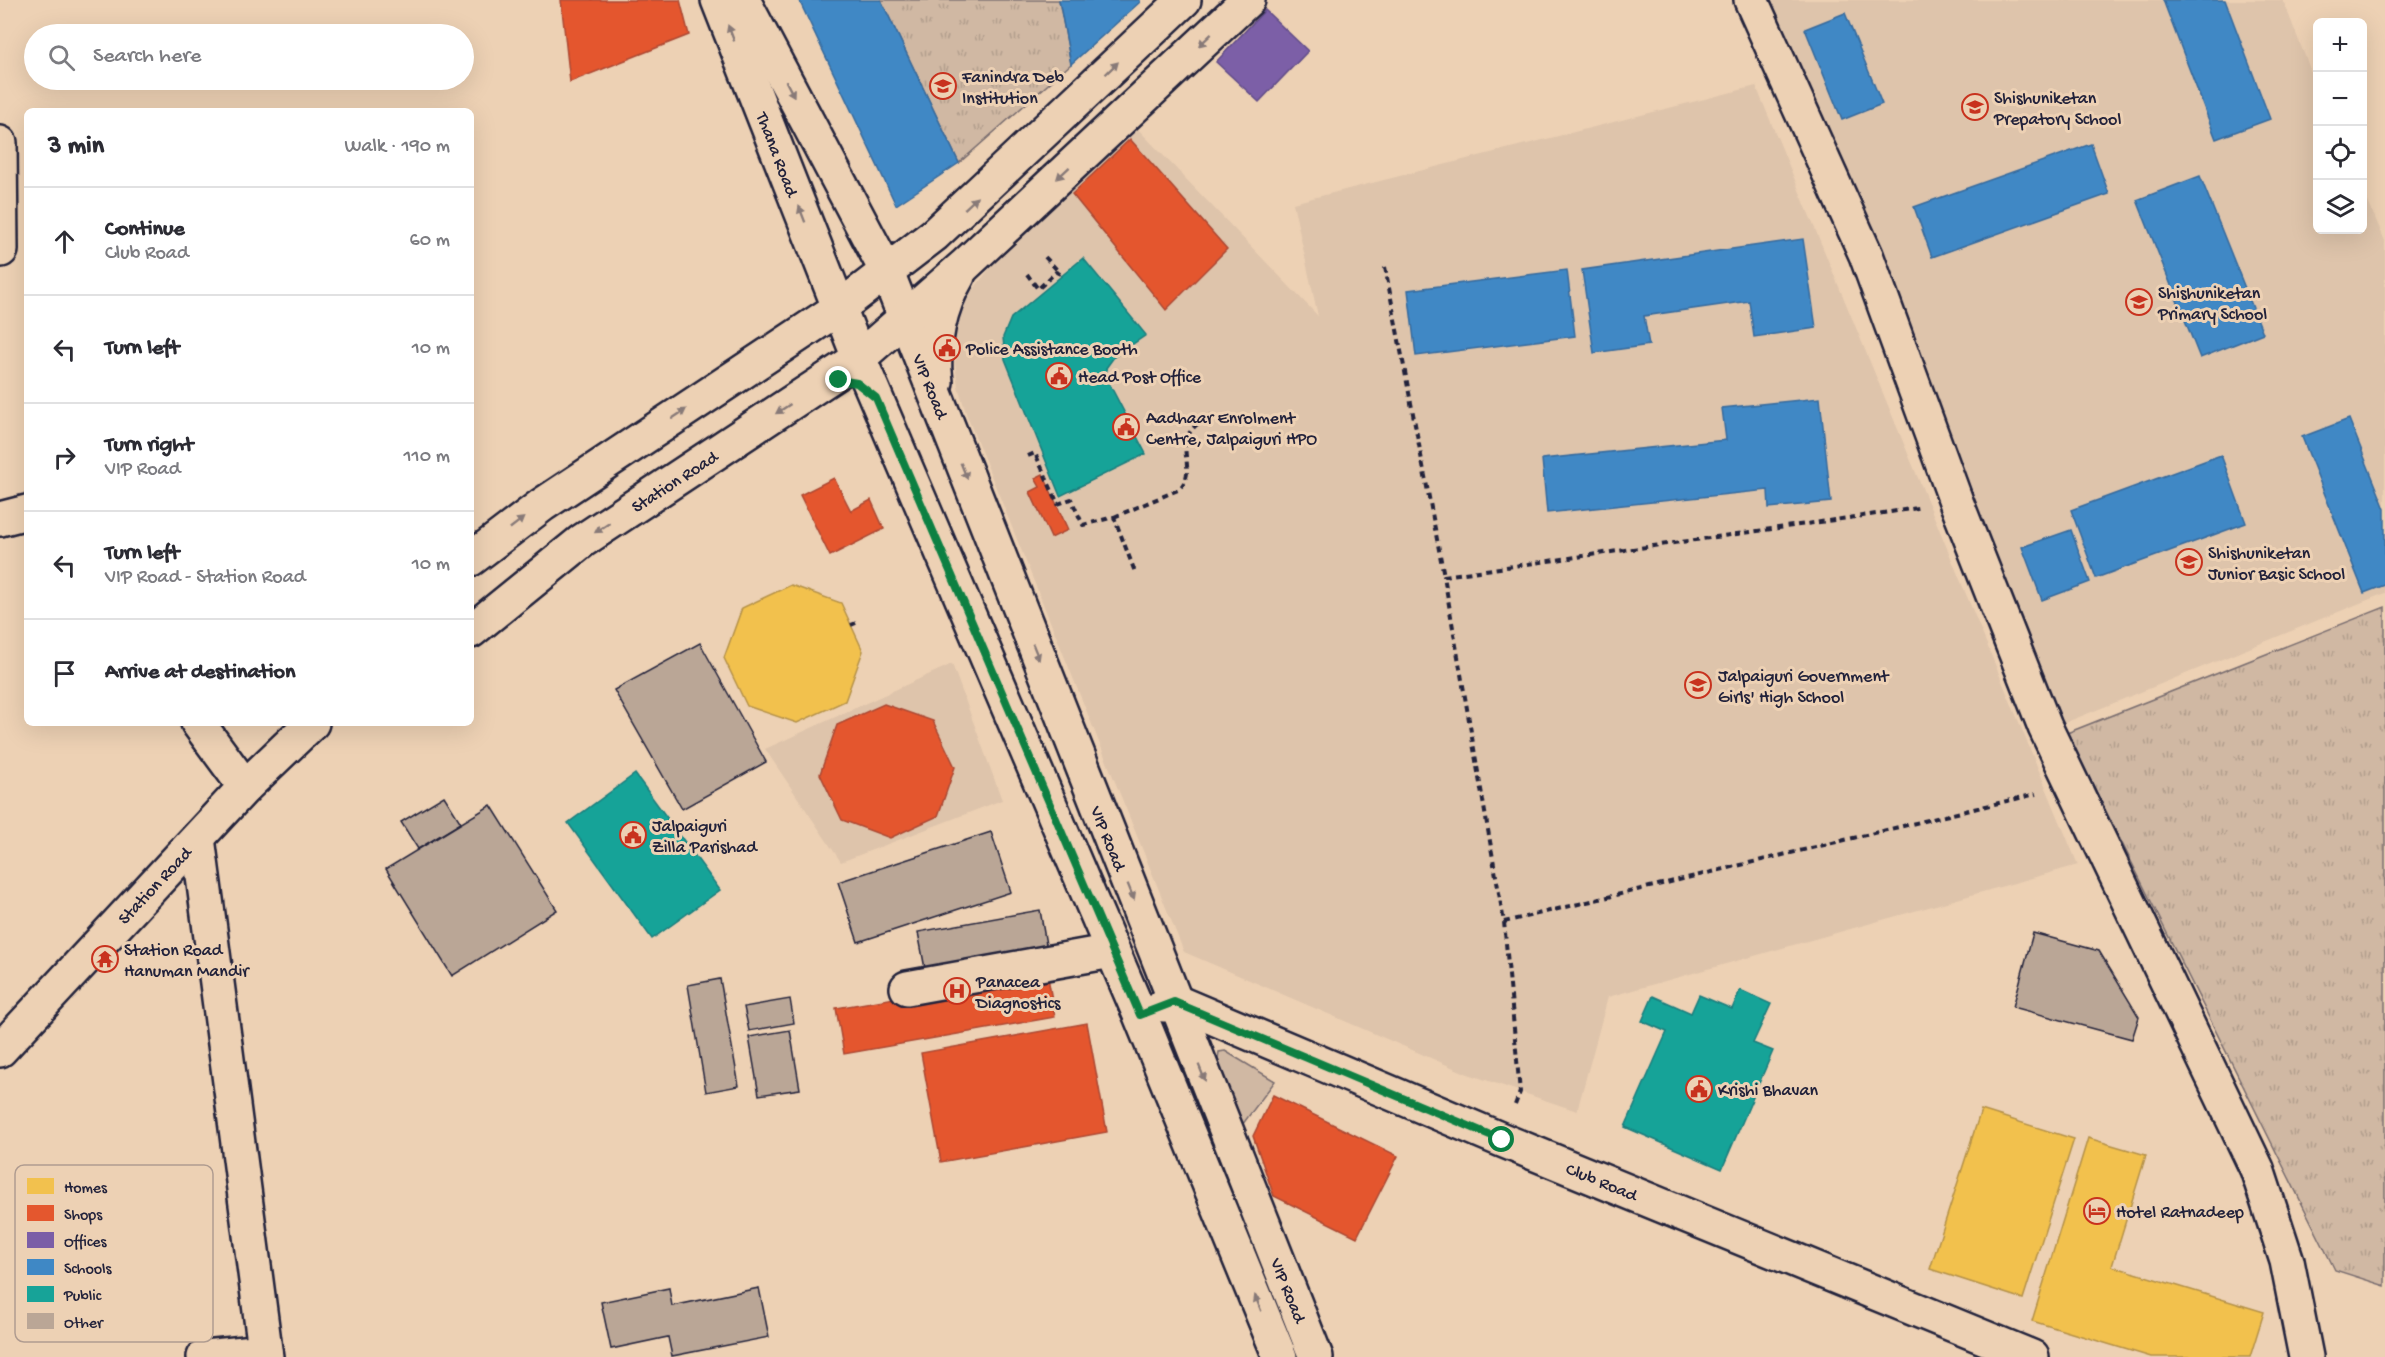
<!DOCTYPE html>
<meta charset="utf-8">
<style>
:root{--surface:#fff;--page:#f7f7f7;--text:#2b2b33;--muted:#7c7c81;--line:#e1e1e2}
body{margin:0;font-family:"Gochi Hand",sans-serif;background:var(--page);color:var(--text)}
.controls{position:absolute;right:18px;top:18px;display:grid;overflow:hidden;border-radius:9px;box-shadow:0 6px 24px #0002}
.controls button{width:54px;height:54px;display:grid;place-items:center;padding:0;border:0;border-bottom:2px solid var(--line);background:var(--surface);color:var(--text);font:30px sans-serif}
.stop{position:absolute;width:18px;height:18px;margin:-14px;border:4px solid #0b8043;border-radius:50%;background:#fff}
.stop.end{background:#0b8043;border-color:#fff;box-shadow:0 2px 6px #0008}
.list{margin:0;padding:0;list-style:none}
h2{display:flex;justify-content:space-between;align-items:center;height:78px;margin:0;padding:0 24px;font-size:26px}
h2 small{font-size:20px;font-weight:400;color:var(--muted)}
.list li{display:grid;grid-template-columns:39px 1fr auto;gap:18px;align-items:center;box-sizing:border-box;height:108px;padding:0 24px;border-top:2px solid var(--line)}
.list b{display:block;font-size:22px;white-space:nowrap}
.list p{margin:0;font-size:20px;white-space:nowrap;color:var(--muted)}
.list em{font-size:20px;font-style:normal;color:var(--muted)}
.icon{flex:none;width:33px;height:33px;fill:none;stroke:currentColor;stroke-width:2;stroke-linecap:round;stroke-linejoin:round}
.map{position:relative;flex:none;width:2385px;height:1357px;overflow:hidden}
.search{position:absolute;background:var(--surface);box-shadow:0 6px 24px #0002;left:24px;top:24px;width:450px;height:66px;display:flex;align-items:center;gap:15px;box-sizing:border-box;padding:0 21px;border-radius:33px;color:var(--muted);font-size:22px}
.panel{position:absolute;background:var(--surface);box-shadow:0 6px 24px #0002;left:24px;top:108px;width:450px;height:618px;border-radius:9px}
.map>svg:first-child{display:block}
</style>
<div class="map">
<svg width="2385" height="1357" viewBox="0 0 2385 1357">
<defs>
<pattern id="park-tufts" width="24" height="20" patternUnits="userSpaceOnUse" patternTransform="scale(1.5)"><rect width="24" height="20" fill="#d0b8a3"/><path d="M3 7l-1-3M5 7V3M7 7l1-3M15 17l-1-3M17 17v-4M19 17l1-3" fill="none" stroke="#b29e8d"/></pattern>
</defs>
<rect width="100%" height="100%" fill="#edd1b4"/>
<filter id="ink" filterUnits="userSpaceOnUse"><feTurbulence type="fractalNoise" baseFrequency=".0167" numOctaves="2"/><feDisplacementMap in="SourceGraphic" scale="12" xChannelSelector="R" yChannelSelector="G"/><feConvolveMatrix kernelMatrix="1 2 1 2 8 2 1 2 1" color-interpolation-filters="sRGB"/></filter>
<g filter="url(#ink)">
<g fill="#dec4ab">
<path d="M 1765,0 L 2283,0 L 2317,87 L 2318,230 L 2362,230 L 2363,190 L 2385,241 L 2385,593 L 2062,724 Z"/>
<path d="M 1756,86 L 2078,865 L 1608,997 L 1577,1111 L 1468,1074 L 1184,952 L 967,416 L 958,386 L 954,357 L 956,331 L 960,312 L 969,295 L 990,268 L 1133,124 L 1318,316 L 1293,203 Z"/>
<path d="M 952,664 L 1002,800 L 841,862 L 765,749 Z"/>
</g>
<g fill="url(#park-tufts)" stroke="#796d6f" stroke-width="1.5">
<path d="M 881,0 L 1059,0 L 1071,64 L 959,163 Z"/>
<path d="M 2385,607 L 2385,1286 L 2335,1270 L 2067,733 Z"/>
</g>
<path fill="#d0b8a3" stroke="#796d6f" stroke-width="1.5" d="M 1225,1051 L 1275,1081 L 1239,1129 L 1218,1059 L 1219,1052 Z"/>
<g fill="#f2c14e" stroke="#b49148" stroke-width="1.5">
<path d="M 791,585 L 841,603 L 863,651 L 845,701 L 797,723 L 747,706 L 724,658 L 742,608 Z"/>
<path d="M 1981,1110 L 2074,1139 L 2023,1299 L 1930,1269 Z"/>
<path d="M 2088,1138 L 2146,1155 L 2112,1266 L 2264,1312 L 2250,1357 L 2151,1357 L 2032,1321 Z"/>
</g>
<g fill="#e4572e" stroke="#aa4732" stroke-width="1.5">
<path d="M 561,0 L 680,0 L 689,35 L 570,82 Z"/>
<path d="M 1130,139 L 1227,249 L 1166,310 L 1072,194 Z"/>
<path d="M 1043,474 L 1068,530 L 1051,538 L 1030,492 L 1040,487 L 1035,478 Z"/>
<path d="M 834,478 L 851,511 L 871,500 L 884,529 L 830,556 L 800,495 Z"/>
<path d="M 884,704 L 933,721 L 955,767 L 938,816 L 890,838 L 842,820 L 820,774 L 837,725 Z"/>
<path d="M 1047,972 L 1055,1017 L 844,1054 L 836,1008 Z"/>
<path d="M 1087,1023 L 1107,1132 L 941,1162 L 921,1053 Z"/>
<path d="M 1273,1095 L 1398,1156 L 1357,1237 L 1274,1196 L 1253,1136 Z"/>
</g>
<path fill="#7b5ea7" stroke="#604c87" stroke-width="1.5" d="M 1265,10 L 1308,51 L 1259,102 L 1216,62 Z"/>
<g fill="#3f88c5" stroke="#36699c" stroke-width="1.5">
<path d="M 799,0 L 881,0 L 959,163 L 896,205 Z"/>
<path d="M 1059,0 L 1140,0 L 1140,2 L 1071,64 Z"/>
<path d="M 2163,0 L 2225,0 L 2270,119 L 2216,139 Z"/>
<path d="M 1845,13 L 1882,104 L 1842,120 L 1805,29 Z"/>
<path d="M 2091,144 L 2109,194 L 1932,257 L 1914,207 Z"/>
<path d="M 2200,176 L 2263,333 L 2200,358 L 2137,200 Z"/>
<path d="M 1803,239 L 1816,328 L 1754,337 L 1749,301 L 1644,316 L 1649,345 L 1594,353 L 1582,270 Z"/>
<path d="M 1567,270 L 1575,336 L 1416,356 L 1408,290 Z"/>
<path d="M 1820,398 L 1831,502 L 1769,508 L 1768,490 L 1547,513 L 1542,459 L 1726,440 L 1722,408 Z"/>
<path d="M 2349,419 L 2385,509 L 2385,585 L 2364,593 L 2302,437 Z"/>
<path d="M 2221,455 L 2246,523 L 2096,578 L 2071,510 Z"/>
<path d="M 2071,530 L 2090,582 L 2042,600 L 2022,547 Z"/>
</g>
<g fill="#17a398" stroke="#1a7c7c" stroke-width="1.5">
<path d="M 1083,258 L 1146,335 L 1114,357 L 1106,368 L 1109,383 L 1146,454 L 1060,496 L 1005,359 L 1003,337 L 1011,318 Z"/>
<path d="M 635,774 L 720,890 L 652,939 L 568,823 Z"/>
<path d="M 1740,990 L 1771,1004 L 1753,1043 L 1773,1051 L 1722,1169 L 1625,1127 L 1667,1032 L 1642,1021 L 1653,996 L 1691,1013 L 1699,995 L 1732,1009 Z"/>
</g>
<g fill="#baa696" stroke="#22223b" stroke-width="1.5">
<path d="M 1048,628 L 1058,655 L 1051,657 L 1040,631 Z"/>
<path d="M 700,643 L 766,762 L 682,809 L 614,690 Z"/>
<path d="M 444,796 L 461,823 L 418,849 L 401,822 Z"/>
<path d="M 491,805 L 557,910 L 452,976 L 386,869 Z"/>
<path d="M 991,832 L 1011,892 L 858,942 L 838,882 Z"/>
<path d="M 1040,910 L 1048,956 L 927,979 L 918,932 Z"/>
<path d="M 2033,933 L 2099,951 L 2139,1017 L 2132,1039 L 2013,1007 Z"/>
<path d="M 720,979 L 739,1086 L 706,1092 L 688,985 Z"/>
<path d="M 790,999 L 794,1023 L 749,1031 L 744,1007 Z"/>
<path d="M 790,1030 L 800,1089 L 759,1095 L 749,1037 Z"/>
<path d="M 669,1288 L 672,1306 L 759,1288 L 769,1337 L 672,1356 L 668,1337 L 611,1349 L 601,1302 Z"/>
</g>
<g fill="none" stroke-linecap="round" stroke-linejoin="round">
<defs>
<g id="minor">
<path d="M 718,0 L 859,358 L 1140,1015 L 1280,1357"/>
<path d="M 743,0 L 887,272 L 1316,1357"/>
<path d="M 1751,0 L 1866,255 L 1957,504 L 2045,727 L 2257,1169 L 2287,1261 L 2306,1357"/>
<path d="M 0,143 L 1,250"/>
<path d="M 936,382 C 931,346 940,306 958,276"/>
<path d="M 0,519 L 27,512"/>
<path d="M 471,559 L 542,505 L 839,308 L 934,235 L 1184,0"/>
<path d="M 471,631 L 582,541 L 859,358 L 964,266 L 1248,0"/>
<path d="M 198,723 L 245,787"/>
<path d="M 198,838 L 266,1357"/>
<path d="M 907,988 L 1112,951"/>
<path d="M 1164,1005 L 1174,1001 L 1502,1140 L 2032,1357"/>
<path d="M 0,1050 L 245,787 L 312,723"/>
<path d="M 204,1357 L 265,1351"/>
</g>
</defs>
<use href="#minor" stroke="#22223b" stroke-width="38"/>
<g stroke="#22223b" stroke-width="4" stroke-dasharray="6 4.5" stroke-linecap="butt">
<path d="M 1045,257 L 1059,272"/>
<path d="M 1385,267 L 1444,576"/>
<path d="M 1027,274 L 1038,289 L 1056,272 L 1062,275"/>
<path d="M 1028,456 L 1035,453 L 1058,504 L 1071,499 L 1083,525 L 1114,517 L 1135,572"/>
<path d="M 1114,517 L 1178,490 C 1204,466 1161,440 1212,415"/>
<path d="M 851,625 L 856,623"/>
<path d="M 1504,922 L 2036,794"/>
<path d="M 1515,1105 L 1520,1092 L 1504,922 L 1444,576 L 1918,508"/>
</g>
<use href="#minor" stroke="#edd1b4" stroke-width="33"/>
</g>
<defs><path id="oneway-solid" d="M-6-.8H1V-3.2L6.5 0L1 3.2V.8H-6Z" transform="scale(1.5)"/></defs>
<g fill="#887a78">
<use href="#oneway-solid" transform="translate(731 33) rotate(-111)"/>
<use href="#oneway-solid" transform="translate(1205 40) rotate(137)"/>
<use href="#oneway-solid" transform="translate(1112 68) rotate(-44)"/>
<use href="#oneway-solid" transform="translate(790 89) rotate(62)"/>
<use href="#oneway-solid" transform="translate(1063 173) rotate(137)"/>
<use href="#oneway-solid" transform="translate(971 203) rotate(-43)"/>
<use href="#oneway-solid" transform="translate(802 214) rotate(-111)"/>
<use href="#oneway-solid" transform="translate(783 409) rotate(147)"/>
<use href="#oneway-solid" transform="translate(679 414) rotate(-34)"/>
<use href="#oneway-solid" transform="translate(964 471) rotate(68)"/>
<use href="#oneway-solid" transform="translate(517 523) rotate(-38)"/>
<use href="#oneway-solid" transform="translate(602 528) rotate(147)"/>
<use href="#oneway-solid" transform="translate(1036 652) rotate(68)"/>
<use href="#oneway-solid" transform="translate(1131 892) rotate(68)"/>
<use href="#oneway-solid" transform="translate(1202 1073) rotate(68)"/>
<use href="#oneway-solid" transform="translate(1258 1303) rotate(-112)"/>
</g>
</g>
<g fill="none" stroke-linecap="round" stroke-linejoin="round" filter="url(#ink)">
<path stroke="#0b8043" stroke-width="8" d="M 839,380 L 857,383 L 876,398 L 1140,1015 L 1174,1002 L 1502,1140"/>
</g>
<defs>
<symbol id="school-ring" viewBox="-11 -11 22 22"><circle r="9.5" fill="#edd1b4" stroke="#c8321e" stroke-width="1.5"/><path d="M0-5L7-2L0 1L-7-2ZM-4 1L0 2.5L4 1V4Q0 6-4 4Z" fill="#c8321e"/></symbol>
<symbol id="civic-ring" viewBox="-11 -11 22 22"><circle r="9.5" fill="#edd1b4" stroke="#c8321e" stroke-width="1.5"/><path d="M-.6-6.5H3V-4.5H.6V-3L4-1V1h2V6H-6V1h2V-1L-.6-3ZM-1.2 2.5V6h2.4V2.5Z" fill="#c8321e"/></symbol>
<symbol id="temple-ring" viewBox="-11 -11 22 22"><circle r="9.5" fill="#edd1b4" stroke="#c8321e" stroke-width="1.5"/><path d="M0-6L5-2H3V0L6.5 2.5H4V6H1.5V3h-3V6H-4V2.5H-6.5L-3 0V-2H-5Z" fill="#c8321e"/></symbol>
<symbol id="hospital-ring" viewBox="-11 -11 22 22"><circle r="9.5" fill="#edd1b4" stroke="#c8321e" stroke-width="1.5"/><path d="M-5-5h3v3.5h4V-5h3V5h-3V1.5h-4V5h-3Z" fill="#c8321e"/></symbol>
<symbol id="hotel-ring" viewBox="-11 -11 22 22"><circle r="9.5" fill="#edd1b4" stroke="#c8321e" stroke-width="1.5"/><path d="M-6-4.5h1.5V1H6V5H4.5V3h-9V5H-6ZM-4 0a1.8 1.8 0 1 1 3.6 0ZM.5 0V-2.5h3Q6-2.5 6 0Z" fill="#c8321e"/></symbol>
</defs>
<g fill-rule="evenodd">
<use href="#school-ring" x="928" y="71" width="30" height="30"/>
<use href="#school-ring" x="1960" y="92" width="30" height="30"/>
<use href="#school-ring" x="2124" y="287" width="30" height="30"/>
<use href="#civic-ring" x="932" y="333" width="30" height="30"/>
<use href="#civic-ring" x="1044" y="361" width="30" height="30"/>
<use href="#civic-ring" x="1111" y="412" width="30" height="30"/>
<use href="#school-ring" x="2174" y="547" width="30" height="30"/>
<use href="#school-ring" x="1683" y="670" width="30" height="30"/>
<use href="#civic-ring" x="618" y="820" width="30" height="30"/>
<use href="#temple-ring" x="90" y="944" width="30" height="30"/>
<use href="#hospital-ring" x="942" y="976" width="30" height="30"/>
<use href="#civic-ring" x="1684" y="1074" width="30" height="30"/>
<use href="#hotel-ring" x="2082" y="1196" width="30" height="30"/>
</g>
<g text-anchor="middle" stroke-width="6" stroke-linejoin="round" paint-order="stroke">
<g font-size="18" fill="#22223b" stroke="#edd1b4" text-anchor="start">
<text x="962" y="82">Fanindra Deb<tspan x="962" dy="21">Institution</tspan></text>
<text x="1994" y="103">Shishuniketan<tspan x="1994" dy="21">Prepatory School</tspan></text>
<text x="2158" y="298">Shishuniketan<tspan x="2158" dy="21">Primary School</tspan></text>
<text x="966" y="354">Police Assistance Booth</text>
<text x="1078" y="382">Head Post Office</text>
<text x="1146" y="423">Aadhaar Enrolment<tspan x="1146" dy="21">Centre, Jalpaiguri HPO</tspan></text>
<text x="2208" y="558">Shishuniketan<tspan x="2208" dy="21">Junior Basic School</tspan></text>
<text x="1718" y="681">Jalpaiguri Government<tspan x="1718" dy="21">Girls' High School</tspan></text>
<text x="652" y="831">Jalpaiguri<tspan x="652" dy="21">Zilla Parishad</tspan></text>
<text x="124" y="955">Station Road<tspan x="124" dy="21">Hanuman Mandir</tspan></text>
<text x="976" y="987">Panacea<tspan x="976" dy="21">Diagnostics</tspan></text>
<text x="1718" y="1095">Krishi Bhavan</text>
<text x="2116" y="1217">Hotel Ratnadeep</text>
</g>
<g font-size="18" fill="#22223b" stroke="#edd1b4">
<text transform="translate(778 154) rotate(69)" y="6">Thana Road</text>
<text transform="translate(931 386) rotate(68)" y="6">VIP Road</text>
<text transform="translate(674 481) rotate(-33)" y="6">Station Road</text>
<text transform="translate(1109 838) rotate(68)" y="6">VIP Road</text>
<text transform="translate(154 885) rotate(-47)" y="6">Station Road</text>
<text transform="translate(1602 1181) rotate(22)" y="6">Club Road</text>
<text transform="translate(1289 1290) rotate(68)" y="6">VIP Road</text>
</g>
</g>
<rect x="15" y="1165" width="198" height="177" rx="9" fill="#edd1b4" stroke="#b09c90" stroke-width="1.5"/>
<rect x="27" y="1178" width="27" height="16" fill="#f2c14e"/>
<rect x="27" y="1205" width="27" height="16" fill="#e4572e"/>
<rect x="27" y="1232" width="27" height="16" fill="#7b5ea7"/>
<rect x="27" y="1259" width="27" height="16" fill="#3f88c5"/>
<rect x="27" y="1286" width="27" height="16" fill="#17a398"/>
<rect x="27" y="1313" width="27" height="16" fill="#baa696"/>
<g font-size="16" fill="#22223b">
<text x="64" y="1192">Homes</text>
<text x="64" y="1219">Shops</text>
<text x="64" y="1246">Offices</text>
<text x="64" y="1273">Schools</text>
<text x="64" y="1300">Public</text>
<text x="64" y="1327">Other</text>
</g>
</svg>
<div class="controls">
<button>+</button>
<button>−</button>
<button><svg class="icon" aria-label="locate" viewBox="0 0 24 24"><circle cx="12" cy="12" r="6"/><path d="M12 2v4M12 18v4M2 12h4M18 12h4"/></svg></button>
<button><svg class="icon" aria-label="layers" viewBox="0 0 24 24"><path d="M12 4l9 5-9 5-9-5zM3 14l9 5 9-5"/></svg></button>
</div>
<div class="stop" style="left:1502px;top:1140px"></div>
<div class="stop end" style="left:839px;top:380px"></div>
<div class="search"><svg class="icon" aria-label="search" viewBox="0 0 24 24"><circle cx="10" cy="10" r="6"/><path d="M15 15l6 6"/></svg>Search here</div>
<section class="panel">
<h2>3 min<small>Walk · 190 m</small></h2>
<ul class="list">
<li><svg class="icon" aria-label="ahead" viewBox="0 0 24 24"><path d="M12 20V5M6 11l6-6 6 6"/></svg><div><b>Continue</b><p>Club Road</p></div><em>60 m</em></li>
<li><svg class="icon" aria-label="left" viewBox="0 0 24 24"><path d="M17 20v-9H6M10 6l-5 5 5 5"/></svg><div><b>Turn left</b></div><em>10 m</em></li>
<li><svg class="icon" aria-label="right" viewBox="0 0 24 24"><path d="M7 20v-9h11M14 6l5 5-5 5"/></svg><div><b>Turn right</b><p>VIP Road</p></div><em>110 m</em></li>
<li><svg class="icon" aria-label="left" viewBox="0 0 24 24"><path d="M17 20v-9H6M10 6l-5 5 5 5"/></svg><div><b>Turn left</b><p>VIP Road - Station Road</p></div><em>10 m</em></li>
<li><svg class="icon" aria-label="arrive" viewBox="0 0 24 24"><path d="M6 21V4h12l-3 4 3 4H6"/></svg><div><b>Arrive at destination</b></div></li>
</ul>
</section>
</div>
